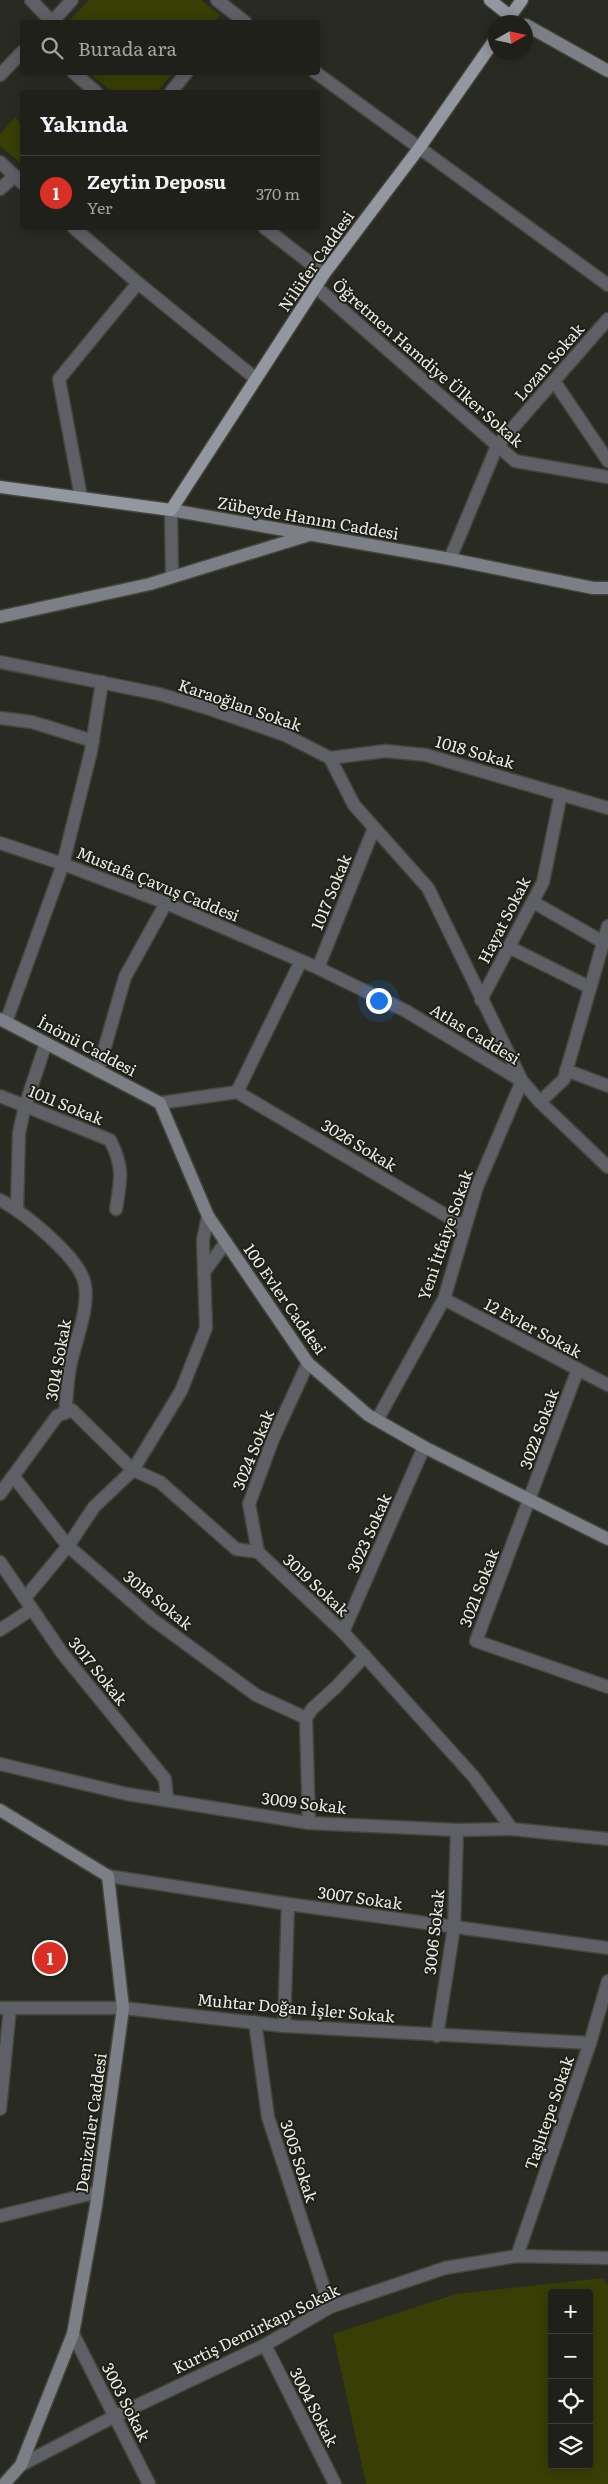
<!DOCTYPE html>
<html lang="tr">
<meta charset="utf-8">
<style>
:root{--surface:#1f2019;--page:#2c2d26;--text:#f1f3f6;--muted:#a1a3a2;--line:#3c3e38;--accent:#d93025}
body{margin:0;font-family:Literata,serif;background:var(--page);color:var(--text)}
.controls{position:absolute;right:15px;bottom:15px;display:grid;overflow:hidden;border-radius:5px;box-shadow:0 2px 12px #0003}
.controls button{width:45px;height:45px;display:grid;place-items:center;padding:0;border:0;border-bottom:1px solid var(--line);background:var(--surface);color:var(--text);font:25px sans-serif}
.compass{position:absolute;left:488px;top:15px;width:45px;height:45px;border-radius:50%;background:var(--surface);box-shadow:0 2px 12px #0003;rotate:81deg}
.you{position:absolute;left:378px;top:1000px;width:18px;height:18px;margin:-12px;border:4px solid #fff;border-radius:50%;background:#1a73e8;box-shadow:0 0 0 8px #1a73e833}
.badge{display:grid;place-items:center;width:32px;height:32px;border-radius:50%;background:var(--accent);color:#fff;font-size:16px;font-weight:700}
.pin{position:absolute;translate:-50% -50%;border:2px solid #fff;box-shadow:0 1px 5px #0006}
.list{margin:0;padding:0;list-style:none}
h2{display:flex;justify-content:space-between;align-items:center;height:65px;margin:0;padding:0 20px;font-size:21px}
h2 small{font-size:16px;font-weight:400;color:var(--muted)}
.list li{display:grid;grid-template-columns:32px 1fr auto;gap:15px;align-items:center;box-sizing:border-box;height:75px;padding:0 20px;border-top:1px solid var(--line)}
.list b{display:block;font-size:19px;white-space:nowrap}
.list p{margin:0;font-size:16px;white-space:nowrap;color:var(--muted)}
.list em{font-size:16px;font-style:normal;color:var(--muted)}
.icon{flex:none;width:28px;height:28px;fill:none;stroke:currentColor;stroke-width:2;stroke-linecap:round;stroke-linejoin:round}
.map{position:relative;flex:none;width:608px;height:2484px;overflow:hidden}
.search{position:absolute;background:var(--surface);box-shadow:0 2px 12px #0003;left:20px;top:20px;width:300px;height:55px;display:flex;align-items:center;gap:12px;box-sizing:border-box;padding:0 18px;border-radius:5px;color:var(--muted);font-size:19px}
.panel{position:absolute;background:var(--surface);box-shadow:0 2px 12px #0003;left:20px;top:90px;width:300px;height:140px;border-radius:5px}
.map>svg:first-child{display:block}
</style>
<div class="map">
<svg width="608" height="2484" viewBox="0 0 608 2484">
<rect width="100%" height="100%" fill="#292a21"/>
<g fill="#383e06" fill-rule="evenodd">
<path d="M 89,0 L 201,0 L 220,15 L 214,22 L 68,22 Z"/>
<path d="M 89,73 L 173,73 L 157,92 L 113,92 Z"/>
<path d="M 15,117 L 22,125 L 22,164 L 0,146 L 0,134 Z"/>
<path d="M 603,2278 L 608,2286 L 608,2484 L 366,2484 L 333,2334 L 456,2294 ZM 552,2293 L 589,2293 L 589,2465 L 552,2465 Z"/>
</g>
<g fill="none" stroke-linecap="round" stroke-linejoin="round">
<defs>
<g id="street">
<path d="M 31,0 L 52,22"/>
<path d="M 217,0 L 245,22"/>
<path d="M 52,22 L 72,0"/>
<path d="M 73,72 L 96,92"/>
<path d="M 315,72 L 608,285"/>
<path d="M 0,75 L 22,52"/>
<path d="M 171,92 L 187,72"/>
<path d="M 0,162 L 22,183"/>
<path d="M 0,189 L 15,176"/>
<path d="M 74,228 L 138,283 L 255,378"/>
<path d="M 265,228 L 324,274"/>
<path d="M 316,287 L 515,461 L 608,477"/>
<path d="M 554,381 L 608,461"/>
<path d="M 81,497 L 59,379 L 138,283"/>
<path d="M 171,510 L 172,577"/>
<path d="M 450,559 L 497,446 L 608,319"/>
<path d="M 0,662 L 159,694 L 207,708 L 285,735 L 330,758 L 354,805 L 428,888 L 522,1081 L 477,1187 L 444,1299 L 377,1420"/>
<path d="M 0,718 L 32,722 L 93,741"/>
<path d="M 330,758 L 385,751 L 426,755 L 608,808"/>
<path d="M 0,843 L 63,864 L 166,903 L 318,968 L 406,1011 L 522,1081 L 540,1102 L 608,1167"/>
<path d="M 533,902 L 603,942"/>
<path d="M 509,947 L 589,987"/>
<path d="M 318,968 L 374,828"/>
<path d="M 481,1000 L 543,882 L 561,794"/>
<path d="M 6,1022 L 63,864 L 91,751 L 102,682"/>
<path d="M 566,1070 L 608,1086"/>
<path d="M 98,1071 L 125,977 L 166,903"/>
<path d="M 237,1092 L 464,1226"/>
<path d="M 0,1096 L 110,1140 C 124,1166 121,1180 116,1209"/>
<path d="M 540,1102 L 564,1079 L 608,926"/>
<path d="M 160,1103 L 237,1092 L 301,961"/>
<path d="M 0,1200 C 23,1212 81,1258 85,1285 C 89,1311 75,1341 70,1367 C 67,1382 67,1398 65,1413"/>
<path d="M 17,1209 L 19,1133 L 25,1106 L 46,1043"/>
<path d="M 204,1272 L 226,1242"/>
<path d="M 444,1299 L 608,1385"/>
<path d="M 578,1369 L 476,1641 L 608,1687"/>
<path d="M 14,1477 L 68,1546 L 152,1619 L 256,1695 L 306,1718"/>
<path d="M 0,1494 L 57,1416 L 72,1410 L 133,1470 L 160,1482 L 236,1549 L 258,1552 L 343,1632 L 474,1777 L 512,1829"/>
<path d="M 258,1552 L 249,1504 L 273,1439 L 308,1363"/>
<path d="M 0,1562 L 62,1653 L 165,1779 L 167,1799"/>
<path d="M 25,1598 L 68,1546 L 94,1507 L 133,1470 L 181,1391 L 206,1328 L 203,1240 L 208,1216"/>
<path d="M 0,1630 L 32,1609"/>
<path d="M 343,1632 L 424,1447"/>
<path d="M 0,1764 L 127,1794 L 309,1823 L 457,1830 L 512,1829 L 608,1839"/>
<path d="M 309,1823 L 306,1718 L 312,1709 L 336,1687 L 365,1656"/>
<path d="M 108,1876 L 288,1904 L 608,1948"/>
<path d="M 0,2008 L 123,2008 L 284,2026 L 590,2043"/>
<path d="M 255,2022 L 268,2117 L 330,2307"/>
<path d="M 284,2026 L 288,1904"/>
<path d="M 437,2036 L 454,1927 L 457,1830"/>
<path d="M 0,2109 L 10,2008"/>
<path d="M 0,2216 L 98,2192"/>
<path d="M 517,2256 L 590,2043 L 608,1981"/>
<path d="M 73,2334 L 149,2484"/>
<path d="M 265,2345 L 335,2484"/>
<path d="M 21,2465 L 115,2416 L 265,2345 L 330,2307 L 445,2268 L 517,2256 L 608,2258"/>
</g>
<g id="secondary">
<path d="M 526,25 L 608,71"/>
<path d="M 171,510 L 450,559 L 593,588 L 608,588"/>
<path d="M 0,617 L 150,584 L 309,535"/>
<path d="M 0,1019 L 160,1103 L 208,1216 L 308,1363 L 368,1415 L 424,1447 L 608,1539"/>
<path d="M 0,1810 L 108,1876 L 123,2008 L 96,2206 L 73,2334 L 21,2465 L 4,2484"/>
</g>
<g id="primary">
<path d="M 490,0 L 510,16"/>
<path d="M 506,22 L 522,0"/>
<path d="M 0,487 L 171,510 L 324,274 L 420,147 L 496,38"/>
</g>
</defs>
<use href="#street" stroke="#44453d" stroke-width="15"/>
<use href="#secondary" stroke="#44453d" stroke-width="15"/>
<use href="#primary" stroke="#44453d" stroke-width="15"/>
<use href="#street" stroke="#5f6065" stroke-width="12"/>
<use href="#secondary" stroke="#7c7f86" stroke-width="12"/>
<use href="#primary" stroke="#9397a0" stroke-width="12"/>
</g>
<g text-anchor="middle" stroke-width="4" stroke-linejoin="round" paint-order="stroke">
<g font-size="16" fill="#ebece6" stroke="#1f2118">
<text transform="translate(316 261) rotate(-55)" y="6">Nilüfer Caddesi</text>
<text transform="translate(549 362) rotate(-49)" y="6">Lozan Sokak</text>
<text transform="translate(428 363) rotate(41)" y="6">Öğretmen Hamdiye Ülker Sokak</text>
<text transform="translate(308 518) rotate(10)" y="6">Zübeyde Hanım Caddesi</text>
<text transform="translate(240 705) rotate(19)" y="6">Karaoğlan Sokak</text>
<text transform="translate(475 752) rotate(16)" y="6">1018 Sokak</text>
<text transform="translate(158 884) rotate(22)" y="6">Mustafa Çavuş Caddesi</text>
<text transform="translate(331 892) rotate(-68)" y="6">1017 Sokak</text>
<text transform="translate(504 920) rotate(-63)" y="6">Hayat Sokak</text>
<text transform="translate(475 1034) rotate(31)" y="6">Atlas Caddesi</text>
<text transform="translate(87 1046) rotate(28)" y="6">İnönü Caddesi</text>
<text transform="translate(66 1105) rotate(22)" y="6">1011 Sokak</text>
<text transform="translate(359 1145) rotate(31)" y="6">3026 Sokak</text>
<text transform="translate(445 1235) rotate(-71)" y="6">Yeni İtfaiye Sokak</text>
<text transform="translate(285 1299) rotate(55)" y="6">100 Evler Caddesi</text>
<text transform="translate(533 1328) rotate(28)" y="6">12 Evler Sokak</text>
<text transform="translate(58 1360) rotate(-80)" y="6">3014 Sokak</text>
<text transform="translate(539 1429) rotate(-70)" y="6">3022 Sokak</text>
<text transform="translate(253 1450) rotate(-68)" y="6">3024 Sokak</text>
<text transform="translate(369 1533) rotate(-66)" y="6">3023 Sokak</text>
<text transform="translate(316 1585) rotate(43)" y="6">3019 Sokak</text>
<text transform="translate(479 1588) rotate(-69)" y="6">3021 Sokak</text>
<text transform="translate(158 1600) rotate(39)" y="6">3018 Sokak</text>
<text transform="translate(98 1671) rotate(51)" y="6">3017 Sokak</text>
<text transform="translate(304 1803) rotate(7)" y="6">3009 Sokak</text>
<text transform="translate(360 1898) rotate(8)" y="6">3007 Sokak</text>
<text transform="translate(434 1932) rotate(-84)" y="6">3006 Sokak</text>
<text transform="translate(296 2008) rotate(5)" y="6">Muhtar Doğan İşler Sokak</text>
<text transform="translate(549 2113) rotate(-71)" y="6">Taşlıtepe Sokak</text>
<text transform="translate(91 2123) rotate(-82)" y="6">Denizciler Caddesi</text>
<text transform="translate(299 2161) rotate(72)" y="6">3005 Sokak</text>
<text transform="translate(256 2329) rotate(-26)" y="6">Kurtiş Demirkapı Sokak</text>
<text transform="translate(126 2402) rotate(63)" y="6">3003 Sokak</text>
<text transform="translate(314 2407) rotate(63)" y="6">3004 Sokak</text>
</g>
</g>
</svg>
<div class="controls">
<button>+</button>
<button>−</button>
<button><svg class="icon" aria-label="locate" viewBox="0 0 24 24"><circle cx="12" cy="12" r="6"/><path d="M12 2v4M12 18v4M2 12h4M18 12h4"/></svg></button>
<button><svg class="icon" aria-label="layers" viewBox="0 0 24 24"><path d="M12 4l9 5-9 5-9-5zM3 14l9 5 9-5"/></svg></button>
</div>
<svg class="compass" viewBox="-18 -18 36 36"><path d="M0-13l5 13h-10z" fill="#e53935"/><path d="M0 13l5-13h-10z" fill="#a1a3a2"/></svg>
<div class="you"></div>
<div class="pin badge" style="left:50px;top:1958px">1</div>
<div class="search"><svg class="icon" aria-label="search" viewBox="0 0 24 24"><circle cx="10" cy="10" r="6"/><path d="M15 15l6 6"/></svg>Burada ara</div>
<section class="panel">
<h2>Yakında<small></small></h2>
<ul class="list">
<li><span class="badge">1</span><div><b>Zeytin Deposu</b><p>Yer</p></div><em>370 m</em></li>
</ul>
</section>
</div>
